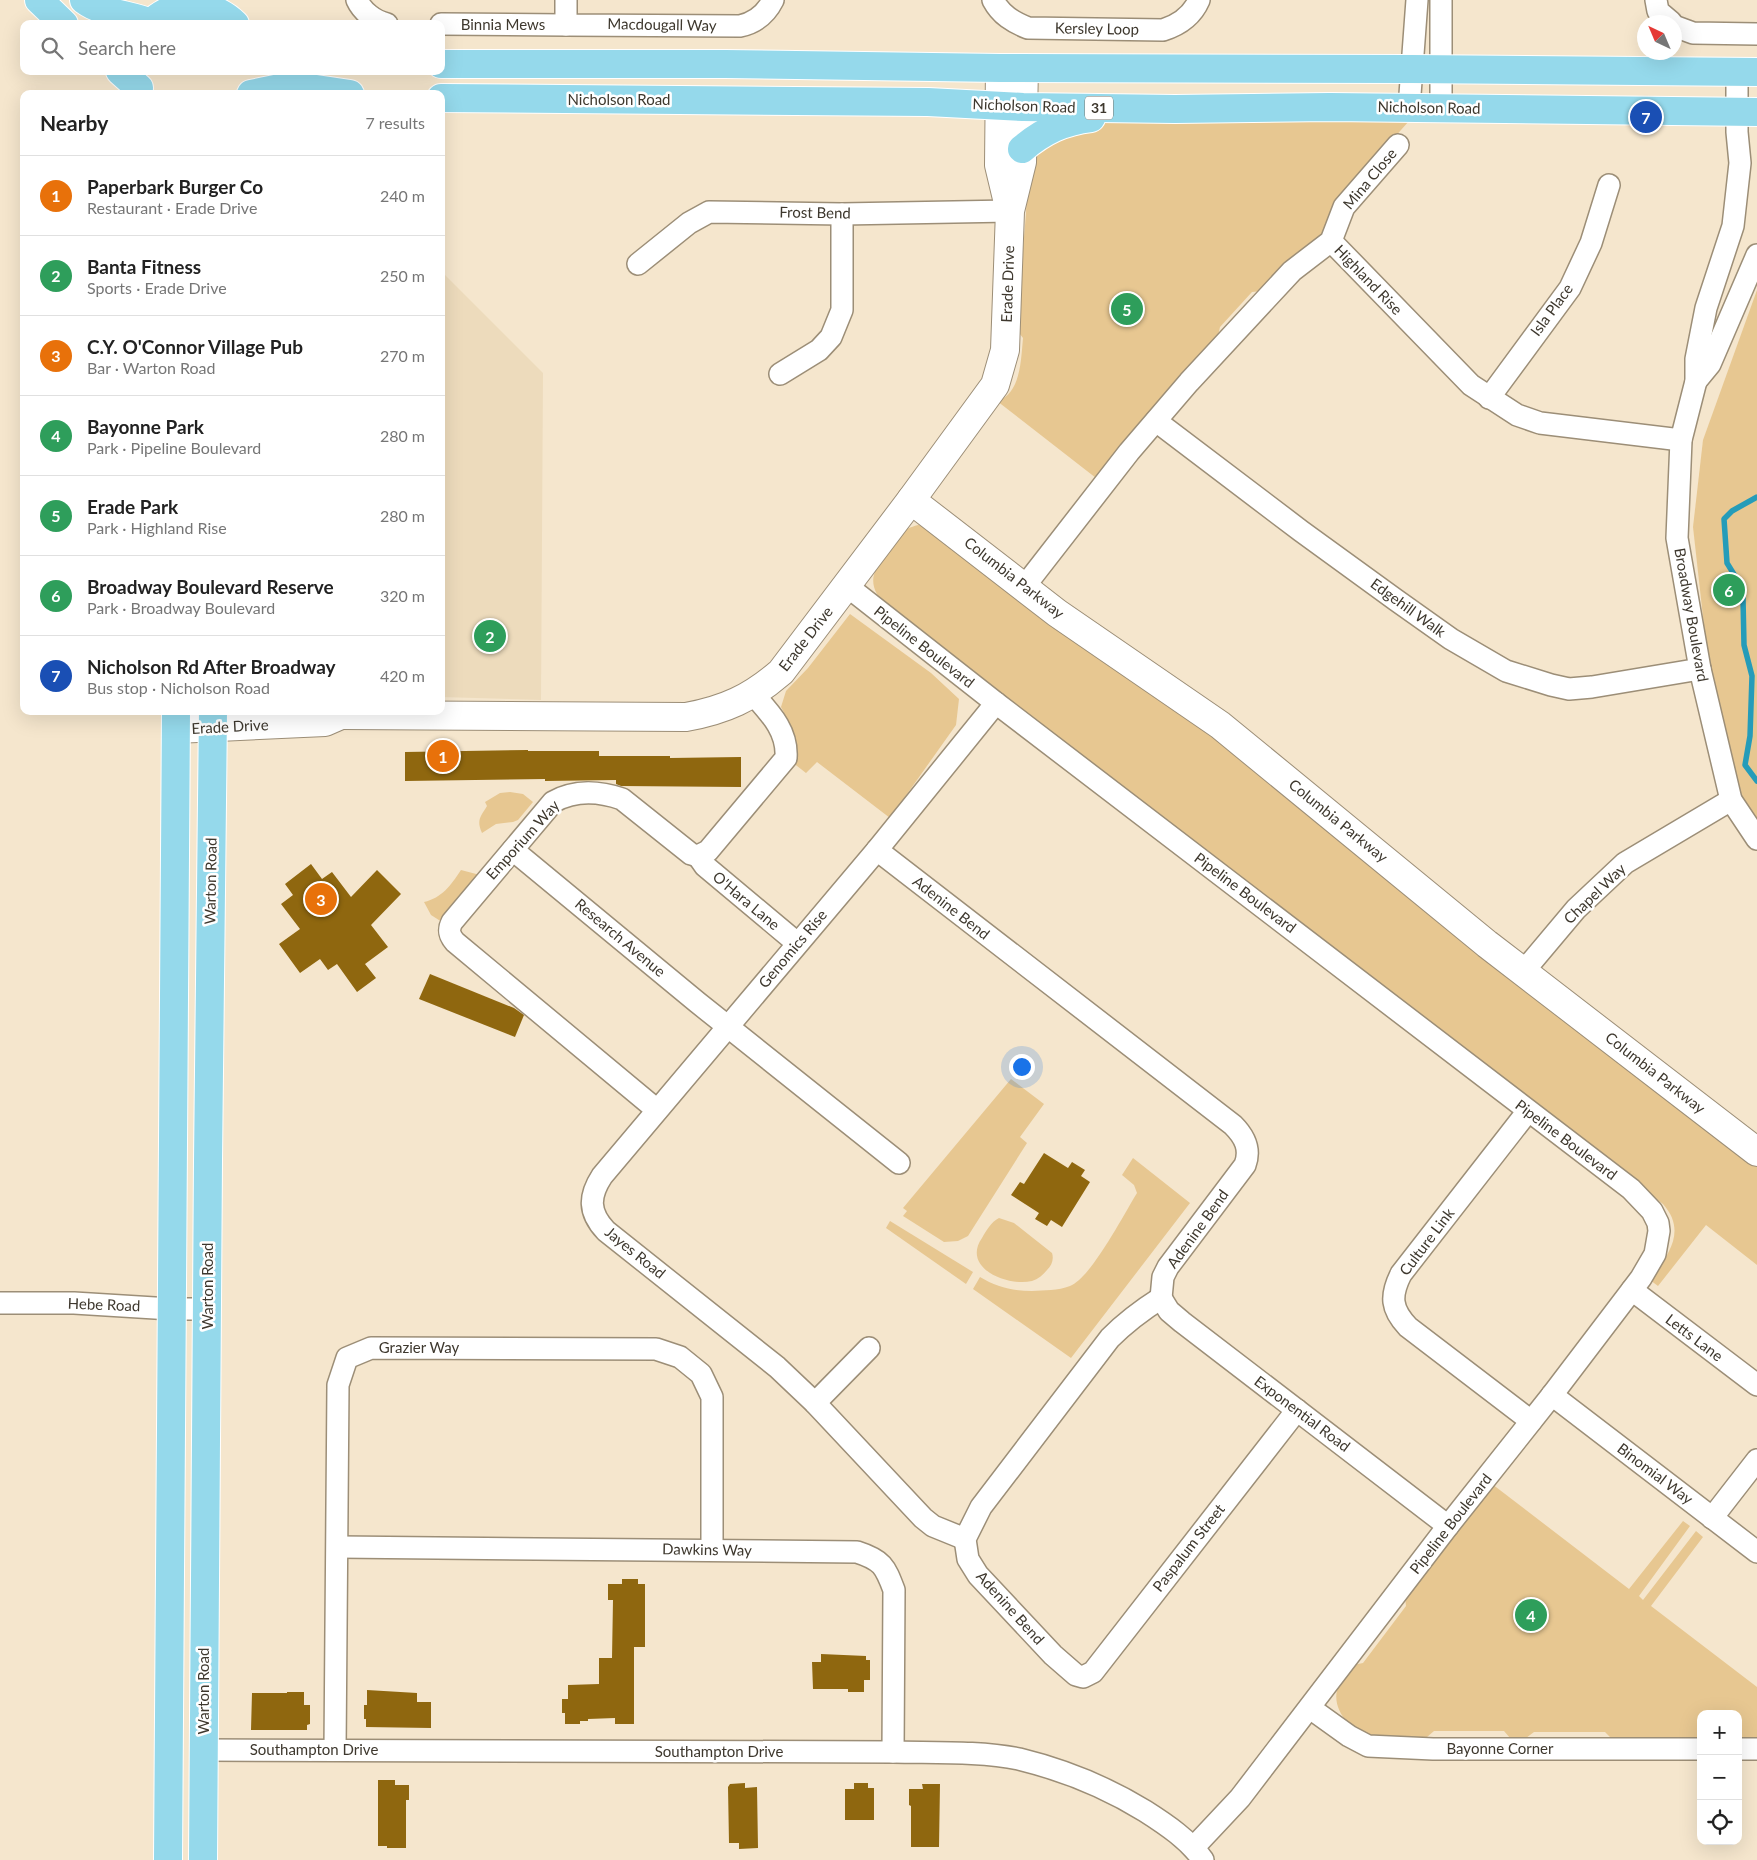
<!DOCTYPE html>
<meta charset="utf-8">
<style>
:root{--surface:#fff;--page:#f6f6f6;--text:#222;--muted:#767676;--line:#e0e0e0;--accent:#0f766e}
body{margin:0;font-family:Lato,sans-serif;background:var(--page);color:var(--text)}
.controls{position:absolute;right:15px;bottom:15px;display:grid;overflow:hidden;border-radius:10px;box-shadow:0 5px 20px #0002}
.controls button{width:45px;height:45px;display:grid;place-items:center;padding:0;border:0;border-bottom:1px solid var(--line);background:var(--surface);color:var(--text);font:25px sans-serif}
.compass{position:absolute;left:1637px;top:15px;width:45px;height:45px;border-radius:50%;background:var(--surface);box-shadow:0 5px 20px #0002;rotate:316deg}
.you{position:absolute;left:1021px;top:1066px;width:18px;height:18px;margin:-12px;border:4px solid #fff;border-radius:50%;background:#1a73e8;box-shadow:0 0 0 8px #1a73e833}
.badge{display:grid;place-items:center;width:32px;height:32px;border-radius:50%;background:var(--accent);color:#fff;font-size:16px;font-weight:700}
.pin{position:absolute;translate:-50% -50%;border:2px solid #fff;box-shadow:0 1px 5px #0006}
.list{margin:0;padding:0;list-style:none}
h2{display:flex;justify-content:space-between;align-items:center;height:65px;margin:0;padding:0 20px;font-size:21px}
h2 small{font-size:16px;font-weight:400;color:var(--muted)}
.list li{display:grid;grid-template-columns:32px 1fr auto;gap:15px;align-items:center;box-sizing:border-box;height:80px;padding:0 20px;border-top:1px solid var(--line)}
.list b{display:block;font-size:19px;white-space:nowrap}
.list p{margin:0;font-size:16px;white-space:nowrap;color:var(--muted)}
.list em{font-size:16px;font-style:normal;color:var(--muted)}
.icon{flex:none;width:28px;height:28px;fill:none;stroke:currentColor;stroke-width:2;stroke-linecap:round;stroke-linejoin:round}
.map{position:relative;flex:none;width:1757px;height:1860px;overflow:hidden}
.search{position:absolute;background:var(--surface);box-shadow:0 5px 20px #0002;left:20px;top:20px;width:425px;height:55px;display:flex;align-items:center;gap:12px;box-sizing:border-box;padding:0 18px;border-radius:10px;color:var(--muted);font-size:19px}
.panel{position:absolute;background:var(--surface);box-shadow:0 5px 20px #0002;left:20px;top:90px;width:425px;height:625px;border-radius:10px}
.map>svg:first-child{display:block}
</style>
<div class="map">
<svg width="1757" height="1860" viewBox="0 0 1757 1860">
<rect width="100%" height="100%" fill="#f5e6cd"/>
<path fill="#eddbbc" d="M 441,271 L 543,373 L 541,700 L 441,697 Z"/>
<g fill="#e7c791">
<path d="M 1302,117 L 1409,121 L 1336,203 L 1320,237 L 1297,253 L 1262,291 L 1252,292 L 1220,327 L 1218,336 L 1096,478 L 997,401 C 1021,394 1021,359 1023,338 L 1016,329 L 1026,214 L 1028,156 L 1091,124 L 1113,122 L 1251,122 Z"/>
<path d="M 1757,290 L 1757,820 L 1731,785 L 1707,653 L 1693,527 L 1703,440 Z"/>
<path d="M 918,525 L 930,527 L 1226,740 L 1757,1163 L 1757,1265 L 1706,1225 L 1658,1286 L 1650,1280 C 1667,1256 1688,1232 1663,1204 L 889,610 C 866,585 870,574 889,549 C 899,536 902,529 918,525 Z"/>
<path d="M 850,614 L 931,673 L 959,699 L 956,725 L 890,818 L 817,762 L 806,773 L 792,762 L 793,730 L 781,707 L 786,691 L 808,668 Z"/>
<path d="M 510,792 L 523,794 L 533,802 L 518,820 L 513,822 L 496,824 L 482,833 C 476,820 481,816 487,806 L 485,802 L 500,793 Z"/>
<path d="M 461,870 L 480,875 L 442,922 L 431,915 L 424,902 C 442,898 451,885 461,870 Z"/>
<path d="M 1011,1079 L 1044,1104 L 1020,1137 L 1027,1143 L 968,1236 L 958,1241 L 944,1242 L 903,1216 L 907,1211 L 903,1208 Z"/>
<path d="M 1133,1158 L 1190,1203 L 1071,1358 L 973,1289 L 980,1277 C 996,1287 1014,1291 1032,1291 C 1044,1290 1058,1291 1070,1286 C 1091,1278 1124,1214 1137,1193 L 1134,1185 L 1122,1175 Z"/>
<path d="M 999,1218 L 1014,1223 L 1052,1253 C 1054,1259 1052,1265 1047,1270 C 1043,1275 1038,1279 1032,1281 C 1008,1287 961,1268 982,1238 C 986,1231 991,1222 999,1218 Z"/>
<path d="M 890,1221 L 973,1272 L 966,1284 L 886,1228 Z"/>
<path d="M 1492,1484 L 1629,1589 L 1683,1521 L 1690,1526 L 1639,1596 L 1643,1600 L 1696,1531 L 1703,1537 L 1651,1606 L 1757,1687 L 1757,1740 L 1738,1739 L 1738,1714 L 1701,1714 L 1701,1739 L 1611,1738 L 1605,1732 L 1534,1732 L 1526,1738 L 1510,1738 L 1504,1731 L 1434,1731 L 1427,1737 C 1409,1737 1389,1739 1372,1736 C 1351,1732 1330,1709 1338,1687 C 1341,1679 1348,1672 1353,1665 L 1363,1663 L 1406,1606 L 1405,1597 Z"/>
</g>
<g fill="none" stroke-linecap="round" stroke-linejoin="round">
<path stroke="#259cb9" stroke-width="5.5" d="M 1757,497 L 1732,511 L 1724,519 L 1727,563 L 1735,576 L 1743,598 L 1744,645 L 1752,676 L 1750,736 L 1745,765 L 1757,781"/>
</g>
<g fill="#8f670f">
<path d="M 528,750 L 528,751 L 599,751 L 599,756 L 670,756 L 670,758 L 741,757 L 741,787 L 621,786 L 616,784 L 616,780 L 545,781 L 545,779 L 405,781 L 405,752 Z"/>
<path d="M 311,864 L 322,879 L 332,872 L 351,897 L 377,870 L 401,894 L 371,925 L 388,947 L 365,964 L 376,978 L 357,992 L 337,964 L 328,970 L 320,959 L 300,973 L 279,944 L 300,929 L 281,904 L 293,895 L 285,884 Z"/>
<path d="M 430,974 L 514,1008 L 524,1015 L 515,1037 L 419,999 Z"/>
<path d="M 1044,1153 L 1068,1168 L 1072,1162 L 1085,1170 L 1081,1176 L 1090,1182 L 1062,1227 L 1051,1220 L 1047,1226 L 1035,1219 L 1039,1213 L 1011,1195 L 1020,1182 L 1024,1184 Z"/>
<path d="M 622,1579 L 638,1579 L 638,1584 L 645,1584 L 645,1647 L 634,1647 L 634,1724 L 615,1724 L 615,1718 L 588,1719 L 588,1721 L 580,1721 L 580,1724 L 565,1724 L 565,1713 L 562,1713 L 562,1699 L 568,1699 L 568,1685 L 599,1684 L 599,1658 L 612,1658 L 613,1600 L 608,1600 L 608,1584 L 622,1584 Z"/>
<path d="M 821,1654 L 866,1656 L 866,1660 L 870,1660 L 870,1680 L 864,1680 L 864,1692 L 848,1692 L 848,1689 L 813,1689 L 812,1662 L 821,1662 Z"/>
<path d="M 367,1690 L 417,1693 L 417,1702 L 431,1702 L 431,1728 L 366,1727 L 366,1719 L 364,1719 L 364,1705 L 367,1705 Z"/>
<path d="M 287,1692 L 304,1692 L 304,1705 L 310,1705 L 310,1724 L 307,1725 L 307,1730 L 251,1730 L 252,1693 L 287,1693 Z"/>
<path d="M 378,1780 L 395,1780 L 395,1785 L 409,1785 L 409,1800 L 406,1800 L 406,1848 L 387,1848 L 387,1846 L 378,1846 Z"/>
<path d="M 745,1783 L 745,1788 L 757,1787 L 758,1848 L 739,1849 L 739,1843 L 729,1843 L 728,1787 L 730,1784 Z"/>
<path d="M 854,1783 L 868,1783 L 868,1788 L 874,1788 L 874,1820 L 845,1820 L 845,1789 L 854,1789 Z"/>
<path d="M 922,1784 L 940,1784 L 939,1847 L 911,1847 L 911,1806 L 909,1805 L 909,1789 L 923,1789 Z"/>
</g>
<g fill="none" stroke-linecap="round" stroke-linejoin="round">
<defs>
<g id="minor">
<path d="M 357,0 C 362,11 374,21 387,24"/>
<path d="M 566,0 L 566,25 L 740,26 C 754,23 766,14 773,0"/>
<path d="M 993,0 C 1001,15 1013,22 1028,28 L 1163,30 C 1179,25 1192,16 1199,0"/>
<path d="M 1656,0 L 1658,11 L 1671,22"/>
<path d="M 441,24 L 566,25"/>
<path d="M 1674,26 L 1693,33 L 1757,34"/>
<path d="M 1737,72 L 1737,132 L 1740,163 L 1733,226 L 1706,308 L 1696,359 L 1696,381 L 1681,440 L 1677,538 L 1700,669 L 1731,800 L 1757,839"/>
<path d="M 1409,108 L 1417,0"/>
<path d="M 1441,109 L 1441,0"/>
<path d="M 1331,241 L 1471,385 L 1517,415 L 1540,423 L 1681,440"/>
<path d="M 638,264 L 689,223 L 709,212 L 842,214 L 1010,211"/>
<path d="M 780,374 L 819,350 L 831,337 L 842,310 L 842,214"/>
<path d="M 1696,381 L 1710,364 L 1757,255"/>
<path d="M 1489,398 L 1570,288 L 1591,243 L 1609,185"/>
<path d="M 1156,421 L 1301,531 L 1396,600 L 1451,639 L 1506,671 L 1551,685 L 1569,689 L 1592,687 L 1700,669"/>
<path d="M 847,586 L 996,703 L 1631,1189 L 1652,1211 L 1658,1223 L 1659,1231 L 1655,1254 L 1641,1278 L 1552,1395 L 1448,1526 L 1240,1798 L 1194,1847"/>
<path d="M 1024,587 L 1129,452 L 1189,382 L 1292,271 L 1331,241 L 1344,207 L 1398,145"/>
<path d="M 513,850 L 697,1002 L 899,1163"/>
<path d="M 877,850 L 1233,1125 C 1245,1137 1251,1149 1245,1165 L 1168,1267 L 1163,1277 L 1161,1298"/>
<path d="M 698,856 L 705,866 L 797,943"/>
<path d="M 1523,972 L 1576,909 L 1625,863 L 1731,800"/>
<path d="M 657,1110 L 455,942 C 449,935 448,930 452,922 L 553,802 C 574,790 599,791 622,799 L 691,854 L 698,856 L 708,851 L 786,758 C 788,731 770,713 753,694"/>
<path d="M 1528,1111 L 1401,1274 C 1390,1296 1391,1309 1408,1327 L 1531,1421"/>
<path d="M 1632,1290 L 1757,1385"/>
<path d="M 1161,1298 C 1142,1310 1126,1322 1110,1338 L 981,1507 L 965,1539 L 968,1559 L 978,1575 L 1053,1655 L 1076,1675 L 1083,1677 L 1093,1672 L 1297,1410"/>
<path d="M 1161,1298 L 1169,1311 L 1182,1322 L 1448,1526"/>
<path d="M 0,1303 L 74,1303 L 171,1309 L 208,1309"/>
<path d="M 1552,1395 L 1757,1552"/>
<path d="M 815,1403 L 869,1348"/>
<path d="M 1712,1518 L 1757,1460"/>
<path d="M 965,1539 L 933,1526 L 923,1518 L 815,1403 L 777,1367 L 606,1231 C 588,1212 589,1196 602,1176 L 877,850 L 996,703"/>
<path d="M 338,1547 L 857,1552 C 882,1560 885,1566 894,1590 L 893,1752"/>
<path d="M 1310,1708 L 1349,1736 L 1368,1746 L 1433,1749 L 1701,1749"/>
<path d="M 1738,1749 L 1757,1749"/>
<path d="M 204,1750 L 893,1752 C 933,1753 981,1751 1019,1759 C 1064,1770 1106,1787 1145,1811 C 1167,1825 1189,1840 1203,1860"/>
<path d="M 335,1750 L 338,1385 L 347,1358 L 371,1348 L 656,1349 L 680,1357 L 701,1374 L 712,1397 L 712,1550"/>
</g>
<g id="tertiary">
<path d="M 1000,68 L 999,165 L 1009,207"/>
<path d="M 911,500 L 1057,613 L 1220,725 L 1487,944 L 1757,1152"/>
<path d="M 328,711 L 341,715 L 686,717 C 725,710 751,698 781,672 L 911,500 L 995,385 L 1005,350 L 1010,211 L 1022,162 L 1024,68"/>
<path d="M 176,729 L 325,722 L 341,715"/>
</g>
<g id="primary">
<path d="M 39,0 L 64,24"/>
<path d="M 84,0 C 103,14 129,14 151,23"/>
<path d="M 150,24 C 174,0 211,1 235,24"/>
<path d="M 441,64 L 725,64 L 1000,68 L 1412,69 L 1757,72"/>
<path d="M 120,71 L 139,88"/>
<path d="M 251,94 L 280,88 L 303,87 L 350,94"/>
<path d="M 441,98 L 928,102 L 1023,107 L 1175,109 L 1330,107 L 1757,112"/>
<path d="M 1022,149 C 1043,131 1064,121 1091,118"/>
<path d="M 168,1860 L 176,711"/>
<path d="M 203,1860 L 208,1161 L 213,711"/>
</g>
</defs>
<use href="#minor" stroke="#9c8e77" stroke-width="24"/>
<use href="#tertiary" stroke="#9c8e77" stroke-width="30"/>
<use href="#primary" stroke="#fff" stroke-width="30"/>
<use href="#minor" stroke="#fff" stroke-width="21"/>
<use href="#tertiary" stroke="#fff" stroke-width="28"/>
<use href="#primary" stroke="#95d9eb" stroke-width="28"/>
</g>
<g text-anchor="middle" stroke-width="5" stroke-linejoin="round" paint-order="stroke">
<rect fill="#fff" stroke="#78746d" stroke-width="1" x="1085" y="96.5" width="28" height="23" rx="4"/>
<g font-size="14" font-weight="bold" fill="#3e382e">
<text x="1099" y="113">31</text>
</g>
<g font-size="15" fill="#3e382e" stroke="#fff">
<text x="503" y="30">Binnia Mews</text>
<text transform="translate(662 25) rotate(1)" y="5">Macdougall Way</text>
<text transform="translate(1097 29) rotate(1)" y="5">Kersley Loop</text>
<text x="619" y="105">Nicholson Road</text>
<text transform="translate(1024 106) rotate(2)" y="5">Nicholson Road</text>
<text transform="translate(1429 108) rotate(1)" y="5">Nicholson Road</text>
<text transform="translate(1370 179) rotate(-50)" y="5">Mina Close</text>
<text transform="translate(815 213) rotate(1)" y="5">Frost Bend</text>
<text transform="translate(1368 280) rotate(46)" y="5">Highland Rise</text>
<text transform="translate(1008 284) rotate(-88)" y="5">Erade Drive</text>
<text transform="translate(1552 310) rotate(-54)" y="5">Isla Place</text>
<text transform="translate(1014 578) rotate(38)" y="5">Columbia Parkway</text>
<text transform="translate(1408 608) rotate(36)" y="5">Edgehill Walk</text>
<text transform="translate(1691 615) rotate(80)" y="5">Broadway Boulevard</text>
<text transform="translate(806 639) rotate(-52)" y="5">Erade Drive</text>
<text transform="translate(924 647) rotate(38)" y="5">Pipeline Boulevard</text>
<text transform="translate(230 727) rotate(-3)" y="5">Erade Drive</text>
<text transform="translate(1338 821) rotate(39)" y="5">Columbia Parkway</text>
<text transform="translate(523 840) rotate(-48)" y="5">Emporium Way</text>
<text transform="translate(211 881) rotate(-89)" y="5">Warton Road</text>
<text transform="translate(1245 893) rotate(37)" y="5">Pipeline Boulevard</text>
<text transform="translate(1595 894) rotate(-44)" y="5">Chapel Way</text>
<text transform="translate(746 901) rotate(40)" y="5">O'Hara Lane</text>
<text transform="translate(951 908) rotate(38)" y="5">Adenine Bend</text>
<text transform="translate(620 938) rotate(40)" y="5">Research Avenue</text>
<text transform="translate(793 949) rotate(-50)" y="5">Genomics Rise</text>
<text transform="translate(1655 1073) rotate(38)" y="5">Columbia Parkway</text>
<text transform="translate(1566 1140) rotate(37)" y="5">Pipeline Boulevard</text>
<text transform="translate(1198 1229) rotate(-54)" y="5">Adenine Bend</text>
<text transform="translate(1427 1242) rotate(-53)" y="5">Culture Link</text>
<text transform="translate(635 1253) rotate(39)" y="5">Jayes Road</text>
<text transform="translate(208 1286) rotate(-90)" y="5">Warton Road</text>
<text transform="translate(104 1305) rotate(2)" y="5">Hebe Road</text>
<text transform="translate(1694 1338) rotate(37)" y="5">Letts Lane</text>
<text x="419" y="1353">Grazier Way</text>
<text transform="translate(1302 1414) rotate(37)" y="5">Exponential Road</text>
<text transform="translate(1655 1474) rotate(37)" y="5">Binomial Way</text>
<text transform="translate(1451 1524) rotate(-52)" y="5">Pipeline Boulevard</text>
<text transform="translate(1189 1548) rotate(-52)" y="5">Paspalum Street</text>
<text transform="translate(707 1550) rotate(1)" y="5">Dawkins Way</text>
<text transform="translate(1010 1608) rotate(48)" y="5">Adenine Bend</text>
<text transform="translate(204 1691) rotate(-90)" y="5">Warton Road</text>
<text x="1500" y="1754">Bayonne Corner</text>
<text x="314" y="1755">Southampton Drive</text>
<text x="719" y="1757">Southampton Drive</text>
</g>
</g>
</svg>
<div class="controls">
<button>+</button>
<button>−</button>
<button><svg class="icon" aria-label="locate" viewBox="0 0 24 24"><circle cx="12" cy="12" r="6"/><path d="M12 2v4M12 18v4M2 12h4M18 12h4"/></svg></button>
</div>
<svg class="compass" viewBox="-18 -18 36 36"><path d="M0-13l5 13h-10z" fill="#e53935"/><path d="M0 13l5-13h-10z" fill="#767676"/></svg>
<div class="you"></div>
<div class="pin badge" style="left:443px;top:756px;background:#e8710a">1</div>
<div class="pin badge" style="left:490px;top:636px;background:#2e9e5b">2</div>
<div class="pin badge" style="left:321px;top:899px;background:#e8710a">3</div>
<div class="pin badge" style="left:1531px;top:1615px;background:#2e9e5b">4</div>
<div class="pin badge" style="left:1127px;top:309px;background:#2e9e5b">5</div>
<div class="pin badge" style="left:1729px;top:590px;background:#2e9e5b">6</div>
<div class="pin badge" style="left:1646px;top:117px;background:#1a4fb4">7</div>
<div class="search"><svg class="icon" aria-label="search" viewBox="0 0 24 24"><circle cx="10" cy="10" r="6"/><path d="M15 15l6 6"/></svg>Search here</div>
<section class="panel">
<h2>Nearby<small>7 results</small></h2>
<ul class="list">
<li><span class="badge" style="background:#e8710a">1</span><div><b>Paperbark Burger Co</b><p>Restaurant · Erade Drive</p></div><em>240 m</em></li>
<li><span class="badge" style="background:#2e9e5b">2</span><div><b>Banta Fitness</b><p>Sports · Erade Drive</p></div><em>250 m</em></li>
<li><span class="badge" style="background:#e8710a">3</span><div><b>C.Y. O'Connor Village Pub</b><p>Bar · Warton Road</p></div><em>270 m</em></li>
<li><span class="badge" style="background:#2e9e5b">4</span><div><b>Bayonne Park</b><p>Park · Pipeline Boulevard</p></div><em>280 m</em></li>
<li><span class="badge" style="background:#2e9e5b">5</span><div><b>Erade Park</b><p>Park · Highland Rise</p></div><em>280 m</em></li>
<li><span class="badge" style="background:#2e9e5b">6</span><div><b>Broadway Boulevard Reserve</b><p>Park · Broadway Boulevard</p></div><em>320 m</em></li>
<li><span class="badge" style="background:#1a4fb4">7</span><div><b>Nicholson Rd After Broadway</b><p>Bus stop · Nicholson Road</p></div><em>420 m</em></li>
</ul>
</section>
</div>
